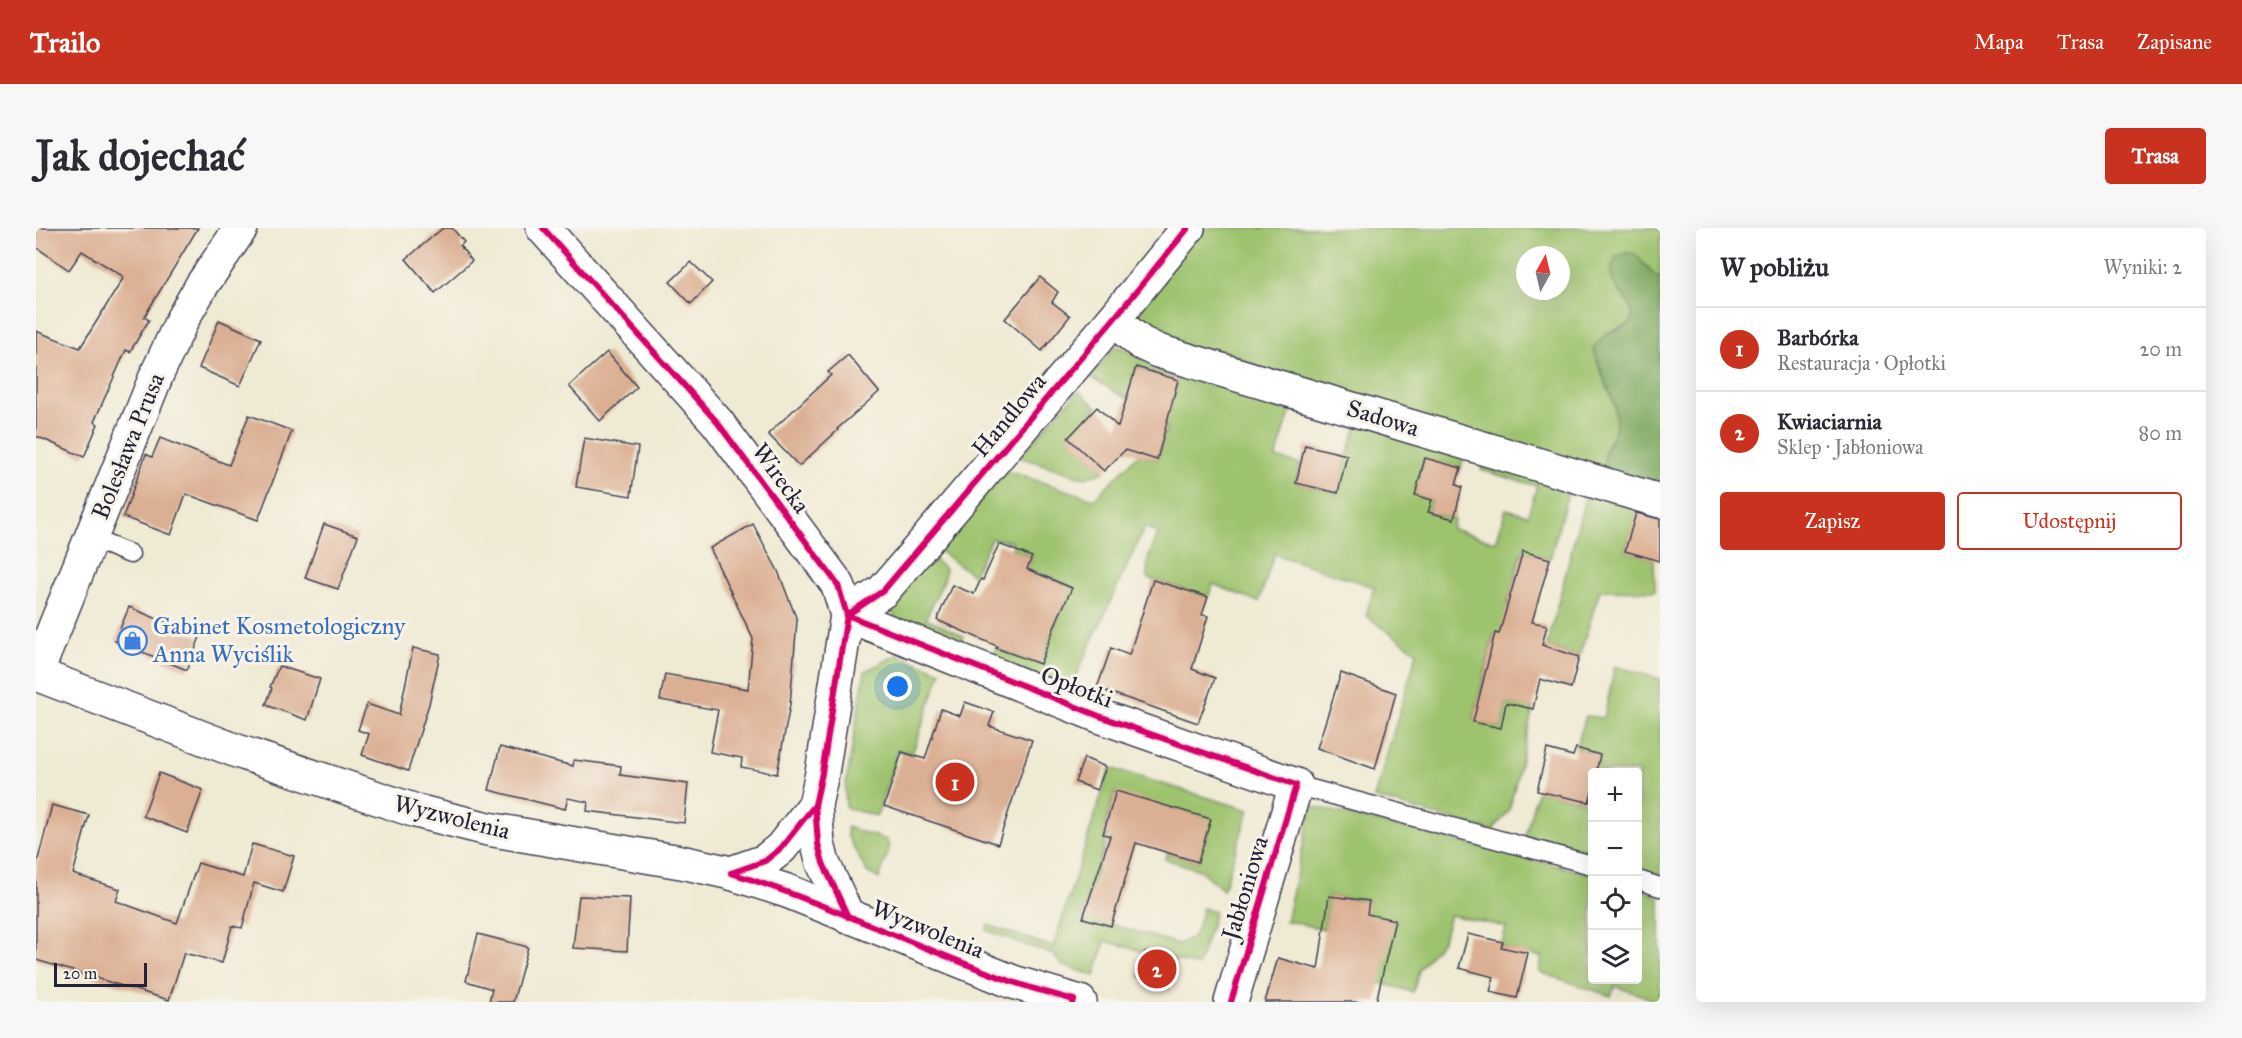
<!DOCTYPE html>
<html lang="pl">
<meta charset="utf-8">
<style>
:root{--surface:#fff;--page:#f7f7f7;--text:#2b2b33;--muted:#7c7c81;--line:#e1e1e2;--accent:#c8321e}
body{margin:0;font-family:"IM FELL Great Primer",serif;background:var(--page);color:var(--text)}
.controls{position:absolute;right:18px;bottom:18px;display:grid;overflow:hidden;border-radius:6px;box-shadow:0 6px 24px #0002}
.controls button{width:54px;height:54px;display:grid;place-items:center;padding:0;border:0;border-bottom:2px solid var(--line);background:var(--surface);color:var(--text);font:30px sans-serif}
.compass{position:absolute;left:1480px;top:18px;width:54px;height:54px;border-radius:50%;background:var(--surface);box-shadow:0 6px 24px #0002;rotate:8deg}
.scale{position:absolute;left:18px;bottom:15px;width:93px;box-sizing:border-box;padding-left:6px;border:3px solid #22223b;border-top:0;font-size:16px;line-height:21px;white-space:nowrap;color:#22223b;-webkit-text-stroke:4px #f7f3e8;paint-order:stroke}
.you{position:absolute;left:862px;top:459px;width:21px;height:21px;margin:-15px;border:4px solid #fff;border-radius:50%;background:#1a73e8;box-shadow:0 0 0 9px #1a73e833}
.badge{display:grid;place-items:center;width:39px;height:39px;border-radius:50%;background:var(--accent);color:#fff;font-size:20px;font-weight:700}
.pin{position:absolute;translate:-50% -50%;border:3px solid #fff;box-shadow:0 2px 6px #0006}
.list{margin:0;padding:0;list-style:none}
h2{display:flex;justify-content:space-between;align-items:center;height:78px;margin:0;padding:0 24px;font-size:26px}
h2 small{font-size:20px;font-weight:400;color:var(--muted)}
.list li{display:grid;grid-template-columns:39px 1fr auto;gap:18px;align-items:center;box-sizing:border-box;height:84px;padding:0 24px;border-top:2px solid var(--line)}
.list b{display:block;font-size:22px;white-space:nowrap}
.list p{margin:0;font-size:20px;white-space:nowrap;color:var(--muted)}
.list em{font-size:20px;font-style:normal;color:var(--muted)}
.actions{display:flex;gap:12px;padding:18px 24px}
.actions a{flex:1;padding:14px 0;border:2px solid var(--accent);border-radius:6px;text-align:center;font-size:21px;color:var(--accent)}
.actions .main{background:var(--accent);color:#fff}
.icon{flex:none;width:33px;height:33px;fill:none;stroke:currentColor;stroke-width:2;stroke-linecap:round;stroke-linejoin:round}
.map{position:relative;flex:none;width:1624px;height:774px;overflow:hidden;border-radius:6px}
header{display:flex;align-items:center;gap:36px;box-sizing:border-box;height:84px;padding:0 30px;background:var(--accent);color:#fff}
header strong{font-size:28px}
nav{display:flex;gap:33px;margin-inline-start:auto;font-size:21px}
.intro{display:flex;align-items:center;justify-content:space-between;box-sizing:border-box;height:144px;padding:0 36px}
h1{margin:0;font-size:42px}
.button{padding:15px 27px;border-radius:6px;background:var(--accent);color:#fff;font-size:21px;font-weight:700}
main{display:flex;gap:36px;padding:0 36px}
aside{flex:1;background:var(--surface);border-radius:6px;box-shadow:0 6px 24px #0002}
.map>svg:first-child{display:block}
</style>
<header>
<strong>Trailo</strong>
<nav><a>Mapa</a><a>Trasa</a><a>Zapisane</a></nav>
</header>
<div class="intro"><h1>Jak dojechać</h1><a class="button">Trasa</a></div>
<main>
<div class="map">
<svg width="1624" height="774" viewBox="0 0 1624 774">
<rect width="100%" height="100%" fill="#f7f3e8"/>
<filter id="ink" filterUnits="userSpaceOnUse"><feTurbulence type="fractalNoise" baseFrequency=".0167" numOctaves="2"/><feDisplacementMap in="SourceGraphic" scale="12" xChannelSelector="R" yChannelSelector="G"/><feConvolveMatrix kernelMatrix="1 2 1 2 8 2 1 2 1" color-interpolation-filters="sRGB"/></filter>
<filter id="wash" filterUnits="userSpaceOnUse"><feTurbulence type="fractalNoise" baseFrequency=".008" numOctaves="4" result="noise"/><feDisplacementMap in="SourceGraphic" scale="24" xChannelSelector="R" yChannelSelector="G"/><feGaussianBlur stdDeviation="1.35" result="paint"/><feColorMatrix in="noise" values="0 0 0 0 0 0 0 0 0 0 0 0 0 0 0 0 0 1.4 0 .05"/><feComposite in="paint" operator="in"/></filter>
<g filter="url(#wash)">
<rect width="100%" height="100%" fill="#efead3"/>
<g fill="#9ec36e" stroke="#607254" stroke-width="1.5" fill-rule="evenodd">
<path d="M 1163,0 L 1624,0 L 1624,49 L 1620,49 L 1599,26 L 1575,43 C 1576,47 1577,53 1579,57 C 1587,73 1600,72 1595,95 L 1570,105 L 1561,134 L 1579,178 L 1580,199 L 1569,223 L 1568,238 L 1574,247 L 1108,105 L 1098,86 ZM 1489,27 L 1525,27 L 1525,63 L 1489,63 Z"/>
<path d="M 1079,118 L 1258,172 L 1240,230 L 1264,236 L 1260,255 L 1302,265 L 1311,227 L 1321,199 L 1276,188 L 1278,179 L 1428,225 L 1425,240 L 1389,231 L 1379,267 L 1396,272 L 1392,284 L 1418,291 L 1416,301 L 1460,314 L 1470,281 L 1492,287 L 1501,258 L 1445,242 L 1449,231 L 1534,257 L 1514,331 L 1486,323 L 1471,377 L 1474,379 L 1485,412 L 1458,406 L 1437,493 L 1465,500 L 1470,475 L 1497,480 L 1473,583 L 1456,603 L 1338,570 L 1381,424 L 1330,388 L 1338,359 L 1238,326 L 1223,374 L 1177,356 L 1172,369 L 1111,350 L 1112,331 L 1122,305 L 1109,299 L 1037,454 L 1024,462 L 955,432 L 960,420 L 1004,436 L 1022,390 L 1036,359 L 1008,347 L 999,364 L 985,355 L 996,329 L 976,321 L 977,317 L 975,313 L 955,311 L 937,347 L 899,320 L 971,243 L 1058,271 L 1103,226 L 1121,232 L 1131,199 L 1104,192 L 1133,185 L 1142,152 L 1100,139 L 1096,153 L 1102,156 L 1097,174 L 1054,149 Z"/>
<path d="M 1042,163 L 1061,179 L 1033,210 L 1068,243 L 1049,250 L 983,229 Z"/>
<path d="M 1551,262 L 1602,281 L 1589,323 L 1618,331 L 1619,363 L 1564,362 L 1543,429 L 1511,418 Z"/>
<path d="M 893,327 L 909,341 L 908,352 L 890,390 L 928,408 L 923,419 L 860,392 C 845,371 879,343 893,327 Z"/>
<path d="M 861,427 L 905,444 L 876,526 L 862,522 L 841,588 L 810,580 L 809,562 L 829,443 Z"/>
<path d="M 1579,438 L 1624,451 L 1622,484 L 1624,485 L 1624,647 L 1602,642 L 1602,544 L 1560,544 L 1564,527 L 1540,520 L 1550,488 L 1568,490 Z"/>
<path d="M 1074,540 L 1213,582 L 1187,662 L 1164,642 L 1129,631 L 1131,625 L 1162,634 L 1174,591 L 1079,564 L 1067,606 L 1072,607 L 1046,688 L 1143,716 L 1159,707 L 1167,680 L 1179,684 L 1162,738 L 1069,713 L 1059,748 L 1026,737 L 1017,727 L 950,702 L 952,697 L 1017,719 Z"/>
<path d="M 1556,561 L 1556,630 L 1488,612 L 1501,563 L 1553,574 Z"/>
<path d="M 1276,578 L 1556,646 L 1556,752 L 1602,752 L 1602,660 L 1624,669 L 1624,774 L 1579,758 L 1575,768 L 1503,744 L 1506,729 L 1465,719 L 1470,699 L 1414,687 L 1407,711 L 1384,740 L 1377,764 L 1344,755 L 1329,706 L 1333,673 L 1293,668 L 1288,701 L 1250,693 Z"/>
<path d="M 811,599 L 851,612 L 853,622 L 843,651 L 831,644 L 811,607 Z"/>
</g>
<path fill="#7ea961" stroke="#50664e" stroke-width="1.5" d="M 1591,25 L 1599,26 L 1619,48 L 1624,49 L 1624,261 L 1574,247 L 1568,238 L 1569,223 L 1580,199 L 1579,178 L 1558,123 C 1563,105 1580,103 1595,95 C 1601,68 1574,65 1575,43 C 1575,39 1579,33 1580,29 Z"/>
<g id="blocks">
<g fill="#dbaf93">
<path d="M 0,0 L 162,0 L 108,89 L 113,92 L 94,124 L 90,122 L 58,194 L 62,196 L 48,229 L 0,208 L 0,103 L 44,120 L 88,49 L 46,23 L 33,42 L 0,19 Z"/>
<path d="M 407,0 L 416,0 L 428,14 L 424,18 L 436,33 L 399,65 L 370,31 Z"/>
<path d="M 655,34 L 676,54 L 655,76 L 634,54 Z"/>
<path d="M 1004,49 L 1022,64 L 1016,74 L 1034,88 L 1006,123 L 969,91 Z"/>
<path d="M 183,92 L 225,111 L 204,158 L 163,140 Z"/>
<path d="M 571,124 L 601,159 L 564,193 L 533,158 Z"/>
<path d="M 812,127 L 843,164 L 801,201 L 802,202 L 763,238 L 732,206 L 795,147 L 792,144 Z"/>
<path d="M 1100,139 L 1142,152 L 1121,232 L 1089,222 L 1068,243 L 1032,210 L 1061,179 L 1082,199 Z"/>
<path d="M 213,187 L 256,203 L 222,292 L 150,266 L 135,307 L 87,289 L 110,226 L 116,229 L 124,210 L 193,237 Z"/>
<path d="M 548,210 L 602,219 L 595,268 L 540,259 Z"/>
<path d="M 1269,217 L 1311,227 L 1302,265 L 1260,255 Z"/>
<path d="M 1389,230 L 1425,240 L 1420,257 L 1426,259 L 1418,291 L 1392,284 L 1396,272 L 1379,267 Z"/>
<path d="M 1600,285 L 1624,291 L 1624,333 L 1589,323 Z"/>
<path d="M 288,296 L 322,308 L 302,361 L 269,350 Z"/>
<path d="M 717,296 L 742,343 L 761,392 L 754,477 L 741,546 L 705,539 L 706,530 L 674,524 L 682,482 L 624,472 L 629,446 L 712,461 L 717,411 L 674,320 Z"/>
<path d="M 963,316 L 996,329 L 991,341 L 1036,360 L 1022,390 L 1004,436 L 960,420 L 961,418 L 901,392 L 916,357 L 938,366 L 945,351 L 947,352 Z"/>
<path d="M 1487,323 L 1514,331 L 1496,394 L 1511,397 L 1506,417 L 1543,429 L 1535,460 L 1504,451 L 1497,481 L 1470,475 L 1465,500 L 1437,494 L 1459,405 L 1463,406 Z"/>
<path d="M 1117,352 L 1172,369 L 1166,387 L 1172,388 L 1156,441 L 1179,450 L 1162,495 L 1061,460 L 1075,420 L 1093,427 Z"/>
<path d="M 93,379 L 164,409 L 151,442 L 79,413 Z"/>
<path d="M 377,420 L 404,426 L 393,476 L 372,543 L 326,527 L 333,506 L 322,502 L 331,476 L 363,487 Z"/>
<path d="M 243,438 L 284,451 L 271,492 L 230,477 L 236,460 L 234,459 Z"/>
<path d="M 1305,445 L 1360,465 L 1339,541 L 1281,520 Z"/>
<path d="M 929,474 L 958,484 L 953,498 L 996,512 L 962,616 L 848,578 L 866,524 L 889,531 L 905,481 L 924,488 Z"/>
<path d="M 464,519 L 537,538 L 538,532 L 585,538 L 584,547 L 652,556 L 648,595 L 551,583 L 552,574 L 532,570 L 529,581 L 453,562 Z"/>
<path d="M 1540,520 L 1564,527 L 1560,544 L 1557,544 L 1557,561 L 1553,574 L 1501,563 L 1511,521 L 1537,528 Z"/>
<path d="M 1048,530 L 1070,539 L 1061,562 L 1039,554 Z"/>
<path d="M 123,545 L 167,562 L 151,605 L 107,588 Z"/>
<path d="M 1080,563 L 1175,591 L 1162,634 L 1100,615 L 1075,698 L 1047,690 L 1074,608 L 1067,606 Z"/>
<path d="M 16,577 L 53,587 L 37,646 L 84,661 L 80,673 L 141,695 L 162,635 L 207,649 L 216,616 L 258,628 L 247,664 L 218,655 L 206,700 L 196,698 L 186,735 L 148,725 L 133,772 L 0,732 L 0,639 Z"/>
<path d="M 543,668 L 594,670 L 591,723 L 537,720 Z"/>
<path d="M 1293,668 L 1333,673 L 1331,686 L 1359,692 L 1340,774 L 1229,774 L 1242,730 L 1282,741 Z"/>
<path d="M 442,706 L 492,719 L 477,774 L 453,774 L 456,761 L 430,753 Z"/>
<path d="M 1432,706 L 1467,714 L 1465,719 L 1492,725 L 1481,770 L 1454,764 L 1458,749 L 1423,740 Z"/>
<path d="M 1109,724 L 1141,733 L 1134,758 L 1102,749 Z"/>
</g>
</g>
</g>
<g filter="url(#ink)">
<use href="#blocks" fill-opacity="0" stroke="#414052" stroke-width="1.5"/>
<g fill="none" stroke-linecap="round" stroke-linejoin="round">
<defs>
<g id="service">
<path d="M 54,310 L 94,326"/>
<path d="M 1260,557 L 1556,637"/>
<path d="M 1602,652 L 1624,659"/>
</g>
<g id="minor">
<path d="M 507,0 L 681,194 L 802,357 L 811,387 L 786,545 L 779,577 L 782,616 L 787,635 L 812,689"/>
<path d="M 1077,92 L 1105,115 L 1122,123 L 1624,273"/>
<path d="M 811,387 L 1063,488 L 1260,557 L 1195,774"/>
<path d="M 811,387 L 847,363 L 1077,92 L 1152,0"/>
<path d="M 0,446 L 121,146 L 147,90 L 166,57 L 205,0"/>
<path d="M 695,645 L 729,633 L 745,620 L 779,577"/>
</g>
<path id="tertiary" d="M 0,446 L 201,523 L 380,583 L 452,601 L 645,634 L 695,645 L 751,663 L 977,754 L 1044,774"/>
</defs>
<use href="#service" stroke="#414052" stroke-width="21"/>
<use href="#minor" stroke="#414052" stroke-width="36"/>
<use href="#tertiary" stroke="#414052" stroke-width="36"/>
<use href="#service" stroke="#fff" stroke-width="18"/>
<use href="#minor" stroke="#fff" stroke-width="33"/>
<use href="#tertiary" stroke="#fff" stroke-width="33"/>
<defs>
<g id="cycleway">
<path d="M 507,0 L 681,194 L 802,357 L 811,387 L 786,545 L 779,577 L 782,616 L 787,635 L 812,689"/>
<path d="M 811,387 L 1063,488 L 1260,557 L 1195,774"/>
<path d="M 811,387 L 847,363 L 1077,92 L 1152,0"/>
<path d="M 695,645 C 791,675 882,720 977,754 C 997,761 1017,766 1038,772 L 1037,774"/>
<path d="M 695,645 L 729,633 L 745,620 L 779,577"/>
</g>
</defs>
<use href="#cycleway" stroke="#f7f3e8" stroke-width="10"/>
<use href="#cycleway" stroke="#d6006c" stroke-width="6"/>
</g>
</g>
<defs>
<symbol id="shop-ring" viewBox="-11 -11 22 22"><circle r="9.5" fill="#f7f3e8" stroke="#3f7fe0" stroke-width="1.5"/><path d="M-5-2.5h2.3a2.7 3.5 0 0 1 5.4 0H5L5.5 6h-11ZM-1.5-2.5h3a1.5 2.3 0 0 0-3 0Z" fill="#3f7fe0"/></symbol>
</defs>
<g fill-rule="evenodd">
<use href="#shop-ring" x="80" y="396" width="33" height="33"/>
</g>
<g text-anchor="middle" stroke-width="6" stroke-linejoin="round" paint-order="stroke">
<g font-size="24" fill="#22223b" stroke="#f7f3e8">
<text transform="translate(973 187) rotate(-50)" y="8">Handlowa</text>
<text transform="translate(1347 190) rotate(17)" y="8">Sadowa</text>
<text transform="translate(92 218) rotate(-68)" y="8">Bolesława Prusa</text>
<text transform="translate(745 250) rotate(54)" y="8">Wirecka</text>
<text transform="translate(1041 459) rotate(21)" y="8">Opłotki</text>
<text transform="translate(416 589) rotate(14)" y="8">Wyzwolenia</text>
<text transform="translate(1209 660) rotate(-73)" y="8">Jabłoniowa</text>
<text transform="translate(892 701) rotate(22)" y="8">Wyzwolenia</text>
</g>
<g font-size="24" fill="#366cbe" stroke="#f7f3e8" text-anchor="start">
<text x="117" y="406">Gabinet Kosmetologiczny<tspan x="117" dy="28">Anna Wyciślik</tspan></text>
</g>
</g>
</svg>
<div class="controls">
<button>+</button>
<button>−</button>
<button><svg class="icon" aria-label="locate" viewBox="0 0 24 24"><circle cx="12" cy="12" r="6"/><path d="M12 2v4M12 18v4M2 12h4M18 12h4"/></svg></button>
<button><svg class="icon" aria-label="layers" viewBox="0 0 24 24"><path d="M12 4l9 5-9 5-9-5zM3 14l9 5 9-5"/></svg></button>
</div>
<svg class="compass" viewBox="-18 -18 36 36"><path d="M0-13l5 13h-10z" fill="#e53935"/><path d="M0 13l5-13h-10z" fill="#7c7c81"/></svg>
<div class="scale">20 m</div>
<div class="you"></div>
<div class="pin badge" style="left:919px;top:554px">1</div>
<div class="pin badge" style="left:1121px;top:741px">2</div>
</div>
<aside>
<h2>W pobliżu<small>Wyniki: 2</small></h2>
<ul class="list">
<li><span class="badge">1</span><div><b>Barbórka</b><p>Restauracja · Opłotki</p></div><em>20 m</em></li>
<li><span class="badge">2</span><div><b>Kwiaciarnia</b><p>Sklep · Jabłoniowa</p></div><em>80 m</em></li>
</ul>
<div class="actions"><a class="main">Zapisz</a><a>Udostępnij</a></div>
</aside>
</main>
